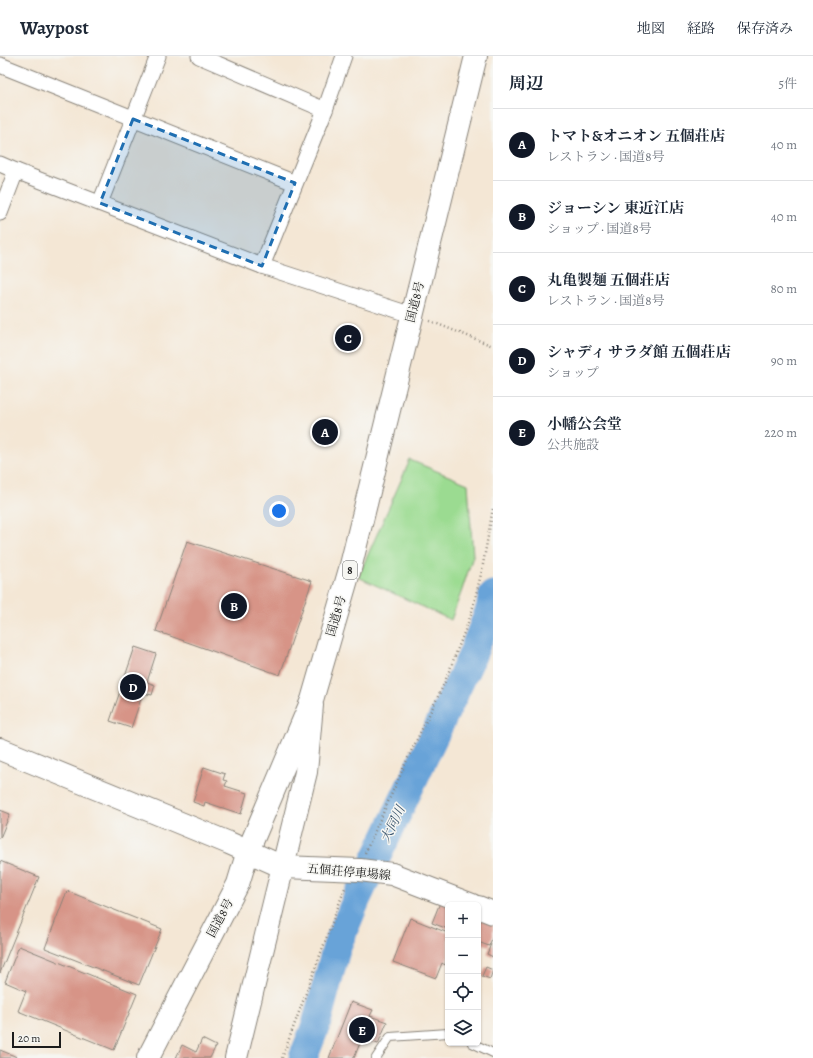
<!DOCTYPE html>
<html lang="ja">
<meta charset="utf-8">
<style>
:root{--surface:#fff;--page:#f6f6f7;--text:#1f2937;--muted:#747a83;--line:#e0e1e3;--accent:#111827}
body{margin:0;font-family:Alegreya,"Noto Serif JP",serif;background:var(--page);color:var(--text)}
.controls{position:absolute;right:12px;bottom:12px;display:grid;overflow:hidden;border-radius:6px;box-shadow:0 1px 3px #0004}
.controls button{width:36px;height:36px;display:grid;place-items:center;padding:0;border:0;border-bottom:1px solid var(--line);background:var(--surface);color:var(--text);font:20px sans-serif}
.scale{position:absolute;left:12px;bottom:10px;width:49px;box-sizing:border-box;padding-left:4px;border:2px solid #1c1c1c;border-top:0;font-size:11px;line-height:14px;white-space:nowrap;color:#1c1c1c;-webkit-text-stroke:3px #f6f6f2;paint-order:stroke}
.you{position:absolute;left:279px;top:455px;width:14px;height:14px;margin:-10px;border:3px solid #fff;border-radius:50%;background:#1a73e8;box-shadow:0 0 0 6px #1a73e833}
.badge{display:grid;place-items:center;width:26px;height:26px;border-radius:50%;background:var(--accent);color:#fff;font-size:13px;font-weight:700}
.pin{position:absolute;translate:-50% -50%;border:2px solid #fff;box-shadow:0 1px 4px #0006}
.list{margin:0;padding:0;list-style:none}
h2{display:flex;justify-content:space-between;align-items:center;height:52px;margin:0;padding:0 16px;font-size:17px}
h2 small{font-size:13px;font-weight:400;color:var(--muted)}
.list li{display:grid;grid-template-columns:26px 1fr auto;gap:12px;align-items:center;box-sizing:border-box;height:72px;padding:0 16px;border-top:1px solid var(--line)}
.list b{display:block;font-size:15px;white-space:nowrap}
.list p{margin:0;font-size:13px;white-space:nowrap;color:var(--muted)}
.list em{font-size:13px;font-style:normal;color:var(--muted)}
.icon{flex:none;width:22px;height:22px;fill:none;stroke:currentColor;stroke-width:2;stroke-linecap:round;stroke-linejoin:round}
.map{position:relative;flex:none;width:493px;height:1002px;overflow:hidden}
header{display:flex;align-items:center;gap:24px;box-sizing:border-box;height:56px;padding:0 20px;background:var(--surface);border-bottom:1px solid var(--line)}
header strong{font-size:19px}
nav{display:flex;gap:22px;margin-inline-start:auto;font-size:14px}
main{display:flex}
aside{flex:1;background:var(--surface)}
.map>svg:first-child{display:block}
</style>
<header>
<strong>Waypost</strong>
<nav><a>地図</a><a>経路</a><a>保存済み</a></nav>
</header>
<main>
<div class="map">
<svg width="493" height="1002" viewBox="0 0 493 1002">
<rect width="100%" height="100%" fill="#f6f6f2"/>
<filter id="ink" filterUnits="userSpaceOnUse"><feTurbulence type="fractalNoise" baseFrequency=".025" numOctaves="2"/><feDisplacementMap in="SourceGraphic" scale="8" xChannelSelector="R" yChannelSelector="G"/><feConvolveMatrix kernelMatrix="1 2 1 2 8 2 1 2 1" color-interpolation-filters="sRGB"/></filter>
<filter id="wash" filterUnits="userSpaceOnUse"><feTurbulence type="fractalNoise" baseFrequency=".012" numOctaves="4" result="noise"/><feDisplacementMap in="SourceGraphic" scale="16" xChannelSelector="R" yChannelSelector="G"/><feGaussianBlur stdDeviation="0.9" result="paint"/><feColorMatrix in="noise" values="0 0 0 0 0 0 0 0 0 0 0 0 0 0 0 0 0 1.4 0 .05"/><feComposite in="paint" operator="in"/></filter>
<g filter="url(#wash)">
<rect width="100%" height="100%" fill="#f4e7d5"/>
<path fill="#9bdb91" stroke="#5c7c56" d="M 410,404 L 468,428 L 473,500 L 462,534 L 451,564 L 358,521 Z"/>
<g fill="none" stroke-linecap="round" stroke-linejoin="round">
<path stroke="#68a3d8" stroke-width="29" d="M 303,1002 L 316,969 L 337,890 L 357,842 L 471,602 L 490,553 L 493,539"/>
</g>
<g id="blocks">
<g fill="#d79487">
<path d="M 187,485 L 312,525 L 280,619 L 156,575 Z"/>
<path d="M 135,591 L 156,598 L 147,626 L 155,629 L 152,639 L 143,637 L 131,672 L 110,665 Z"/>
<path d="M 204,711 L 225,718 L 223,724 L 227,725 L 225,730 L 247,737 L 241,758 L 205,746 L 204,750 L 193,746 Z"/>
<path d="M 0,754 L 10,758 L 0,782 Z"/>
<path d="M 0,805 L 39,821 L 0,917 Z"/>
<path d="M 67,835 L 162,873 L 139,929 L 45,892 Z"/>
<path d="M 441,844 L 448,849 L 448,873 L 432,867 Z"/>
<path d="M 478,860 L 493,866 L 493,880 L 489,890 L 478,886 Z"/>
<path d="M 410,862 L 448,877 L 448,901 L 445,909 L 442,907 L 436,922 L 393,906 Z"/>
<path d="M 491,888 L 493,889 L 493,901 L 487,898 Z"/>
<path d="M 19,890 L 137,938 L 114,994 L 18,955 L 26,935 L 5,926 Z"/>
<path d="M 486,911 L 493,914 L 490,923 L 482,920 Z"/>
<path d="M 351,946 L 373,954 L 370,960 L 387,966 L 378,988 L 362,982 L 354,1002 L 329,1002 Z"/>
<path d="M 202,983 L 216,990 L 210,1002 L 176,1002 L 182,989 L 196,996 Z"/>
<path d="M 0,994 L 17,1001 L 17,1002 L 0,1002 Z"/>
</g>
</g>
</g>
<g filter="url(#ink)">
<use href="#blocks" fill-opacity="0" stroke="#888278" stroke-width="1"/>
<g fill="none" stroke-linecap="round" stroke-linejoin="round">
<defs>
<g id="lane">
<path d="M 472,987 L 493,997"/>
<path d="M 376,1002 L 390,981 L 448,977"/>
</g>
<g id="street">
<path d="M 199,0 L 325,54"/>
<path d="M 0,9 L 295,127"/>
<path d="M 0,108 L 16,115 L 262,210 L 412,259"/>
<path d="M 100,147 L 158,0"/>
<path d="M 0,157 L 16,115"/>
<path d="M 262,210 L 325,54 L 344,0"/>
</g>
<g id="secondary">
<path d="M 0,693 L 229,787 L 283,811 L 360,814 L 392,818 L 472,849"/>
<path d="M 478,851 L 493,857"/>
<path d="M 236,1002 L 306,716 L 312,649"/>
</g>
<path id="highway" d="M 148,1002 L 238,828 L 248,795 L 312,644 L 350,513 L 476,0"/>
</defs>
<use href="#lane" stroke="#888278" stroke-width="10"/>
<use href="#street" stroke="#888278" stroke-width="17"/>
<use href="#secondary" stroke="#888278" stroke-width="24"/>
<use href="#highway" stroke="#888278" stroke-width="24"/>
<g stroke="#888278" stroke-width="2.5" stroke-dasharray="1 3" stroke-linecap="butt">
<path d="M 430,265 L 493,290"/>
<path d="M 365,797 L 407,704 L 444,628 L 471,559 L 482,514 L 493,452"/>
<path d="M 282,1002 L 345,832"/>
</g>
<use href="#lane" stroke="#fff" stroke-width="8"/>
<use href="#street" stroke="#fff" stroke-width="15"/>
<use href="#secondary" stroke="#fff" stroke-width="22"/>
<use href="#highway" stroke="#fff" stroke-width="22"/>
</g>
</g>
<path fill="#1f6fb2" fill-opacity="0.2" stroke="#1f6fb2" stroke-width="3" stroke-dasharray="8 5" stroke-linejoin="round" d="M 133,63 L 295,127 L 262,210 L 100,147 Z"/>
<g text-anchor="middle" stroke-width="3" stroke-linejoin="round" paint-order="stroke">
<rect fill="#f6f6f2" stroke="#5d5d5c" stroke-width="1" x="343" y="505" width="14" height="18" rx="3"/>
<g font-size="11" font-weight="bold" fill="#1c1c1c">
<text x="350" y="518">8</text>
</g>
<g font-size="12" fill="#1c1c1c" stroke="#f6f6f2">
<text transform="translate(415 246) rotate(-76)" y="4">国道8号</text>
<text transform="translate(336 560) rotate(-74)" y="4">国道8号</text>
<text transform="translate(349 816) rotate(5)" y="4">五個荘停車場線</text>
<text transform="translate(220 862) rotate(-62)" y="4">国道8号</text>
</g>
<g font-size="13" font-style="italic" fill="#3e5971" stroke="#f6f6f2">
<text transform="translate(392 768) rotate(-64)" y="5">大同川</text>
</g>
</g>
</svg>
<div class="controls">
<button>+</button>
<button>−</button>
<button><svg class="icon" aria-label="locate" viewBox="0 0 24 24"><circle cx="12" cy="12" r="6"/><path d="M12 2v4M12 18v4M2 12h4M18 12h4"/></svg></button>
<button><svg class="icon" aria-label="layers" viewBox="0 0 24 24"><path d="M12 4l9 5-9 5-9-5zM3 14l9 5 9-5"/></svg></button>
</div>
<div class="scale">20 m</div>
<div class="you"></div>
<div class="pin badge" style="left:325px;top:376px">A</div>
<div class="pin badge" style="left:234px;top:550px">B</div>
<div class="pin badge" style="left:348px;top:282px">C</div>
<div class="pin badge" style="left:133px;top:631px">D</div>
<div class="pin badge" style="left:362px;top:974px">E</div>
</div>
<aside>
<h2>周辺<small>5件</small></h2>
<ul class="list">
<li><span class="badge">A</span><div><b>トマト&amp;オニオン 五個荘店</b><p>レストラン · 国道8号</p></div><em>40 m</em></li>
<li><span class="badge">B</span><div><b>ジョーシン 東近江店</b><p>ショップ · 国道8号</p></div><em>40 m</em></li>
<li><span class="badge">C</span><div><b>丸亀製麺 五個荘店</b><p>レストラン · 国道8号</p></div><em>80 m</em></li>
<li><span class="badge">D</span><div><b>シャディ サラダ館 五個荘店</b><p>ショップ</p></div><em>90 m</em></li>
<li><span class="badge">E</span><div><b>小幡公会堂</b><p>公共施設</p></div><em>220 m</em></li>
</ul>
</aside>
</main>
